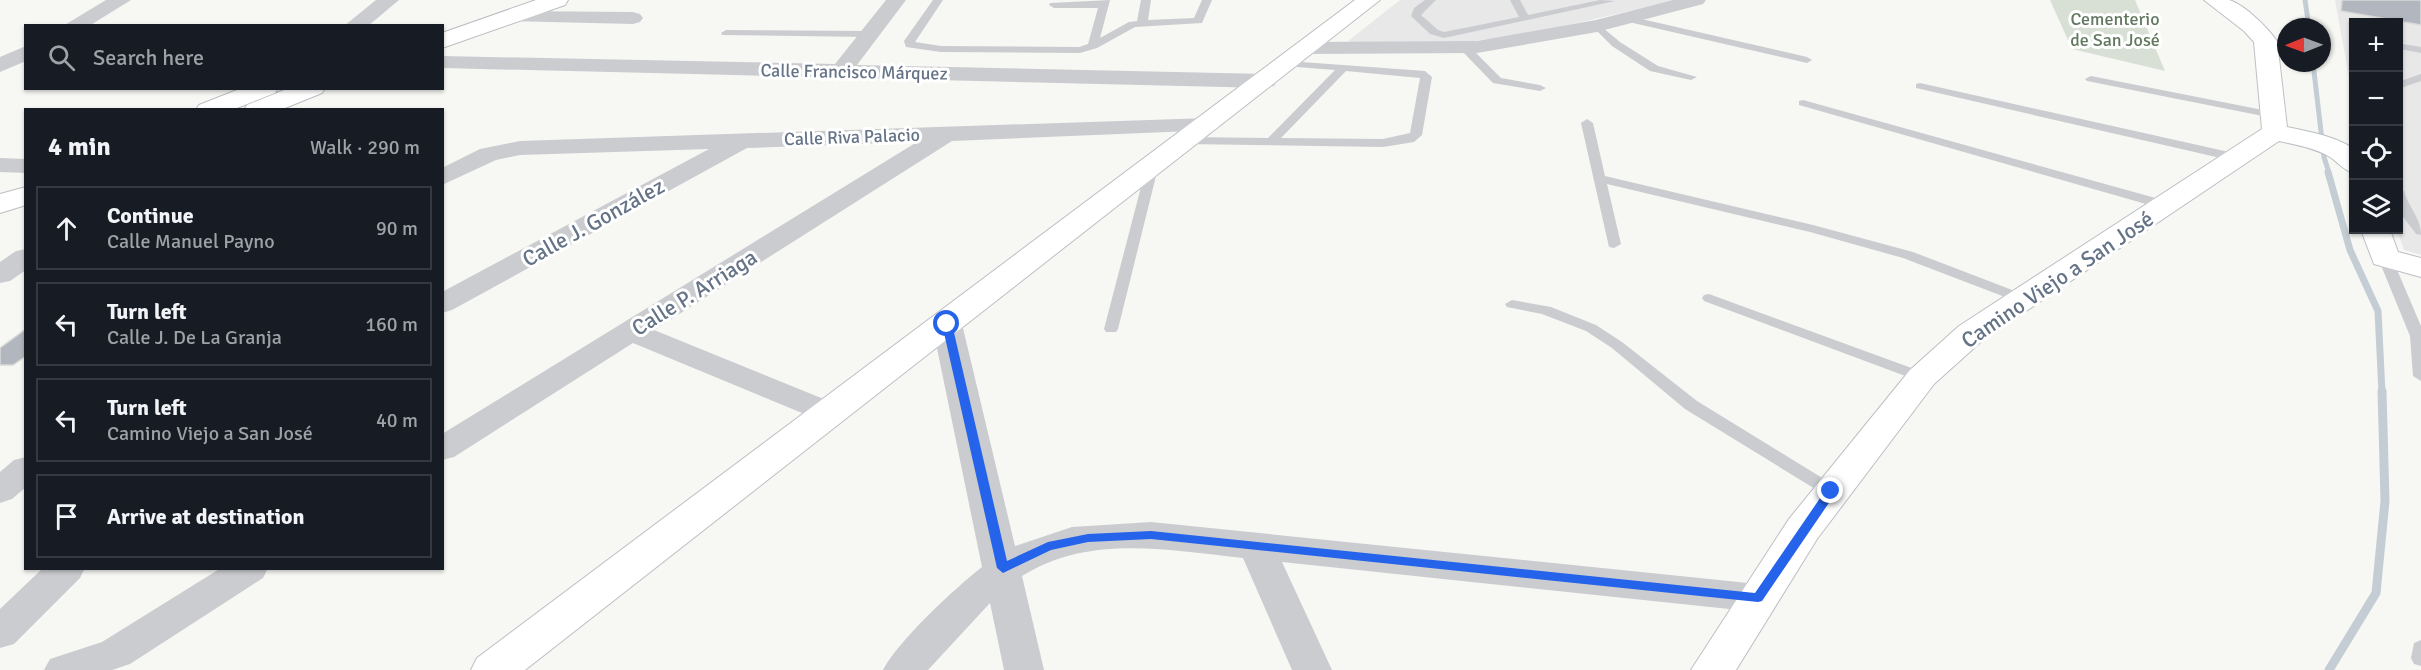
<!DOCTYPE html>
<meta charset="utf-8">
<style>
:root{--surface:#171b24;--page:#20242c;--text:#f1f3f6;--muted:#9ea1a6;--line:#363941}
body{margin:0;font-family:Signika,sans-serif;background:var(--page);color:var(--text)}
.controls{position:absolute;right:18px;top:18px;display:grid;overflow:hidden;border-radius:0px;box-shadow:0 2px 4px #0004}
.controls button{width:54px;height:54px;display:grid;place-items:center;padding:0;border:0;border-bottom:2px solid var(--line);background:var(--surface);color:var(--text);font:30px sans-serif}
.compass{position:absolute;left:2277px;top:18px;width:54px;height:54px;border-radius:50%;background:var(--surface);box-shadow:0 2px 4px #0004;rotate:269deg}
.stop{position:absolute;width:18px;height:18px;margin:-14px;border:4px solid #2563eb;border-radius:50%;background:#fff}
.stop.end{background:#2563eb;border-color:#fff;box-shadow:0 2px 6px #0008}
.list{margin:0;padding:0;list-style:none}
h2{display:flex;justify-content:space-between;align-items:center;height:78px;margin:0;padding:0 24px;font-size:26px}
h2 small{font-size:20px;font-weight:400;color:var(--muted)}
.list li{display:grid;grid-template-columns:39px 1fr auto;gap:18px;align-items:center;box-sizing:border-box;height:84px;margin:0 12px 12px;padding:0 12px;border:2px solid var(--line);border-radius:0px}
.list b{display:block;font-size:22px;white-space:nowrap}
.list p{margin:0;font-size:20px;white-space:nowrap;color:var(--muted)}
.list em{font-size:20px;font-style:normal;color:var(--muted)}
.icon{flex:none;width:33px;height:33px;fill:none;stroke:currentColor;stroke-width:2;stroke-linecap:round;stroke-linejoin:round}
.map{position:relative;flex:none;width:2421px;height:670px;overflow:hidden}
.search{position:absolute;background:var(--surface);box-shadow:0 2px 4px #0004;left:24px;top:24px;width:420px;height:66px;display:flex;align-items:center;gap:15px;box-sizing:border-box;padding:0 21px;border-radius:0px;color:var(--muted);font-size:22px}
.panel{position:absolute;background:var(--surface);box-shadow:0 2px 4px #0004;left:24px;top:108px;width:420px;height:462px;border-radius:0px}
.map>svg:first-child{display:block}
</style>
<div class="map">
<svg width="2421" height="670" viewBox="0 0 2421 670">
<rect width="100%" height="100%" fill="#f7f8f4"/>
<g fill="#e8e8e8">
<path d="M 1400,0 L 1677,0 L 1547,30 L 1462,43 L 1358,44 L 1348,41 Z"/>
<path d="M 2335,0 L 2421,0 L 2421,255 L 2404,250 L 2397,230 L 2398,22 L 2354,22 L 2353,99 Z"/>
</g>
<path fill="#d8e0d5" d="M 2050,0 L 2135,0 L 2165,71 L 2072,49 Z"/>
<g fill="none" stroke-linecap="round" stroke-linejoin="round">
<g stroke="#c5cdd4" stroke-width="5">
<path d="M 2305,0 L 2309,27"/>
<path d="M 2313,63 L 2324,157 L 2329,173"/>
</g>
<path stroke="#c5cdd4" stroke-width="7" d="M 2328,172 L 2350,250 L 2378,311 L 2382,393"/>
<path stroke="#c5cdd4" stroke-width="9" d="M 2329,670 L 2376,593 L 2385,501 L 2382,391"/>
</g>
<g fill="#b2b7bf" stroke="#d9d9d7" stroke-width="1.5">
<path d="M 2342,0 L 2421,0 L 2421,25 L 2341,11 Z"/>
<path d="M 26,329 L 26,356 L 13,365 L 0,365 L 0,348 Z"/>
</g>
<g fill="none" stroke-linecap="round" stroke-linejoin="round">
<defs>
<g id="secondary">
<path d="M 1355,0 L 1380,0 L 525,670 L 471,670 L 477,658 Z"/>
<path d="M 2204,0 C 2211,0 2222,0 2229,0 C 2244,4 2268,28 2277,41 L 2287,127 C 2310,132 2335,136 2354,149 L 2354,173 C 2343,170 2339,163 2330,157 C 2315,148 2296,145 2279,141 L 1983,340 L 1934,384 L 1817,539 L 1736,670 L 1691,670 L 1789,519 L 1910,370 L 1959,326 L 2262,129 L 2254,42 L 2244,31 Z"/>
<path d="M 2361,230 L 2390,230 L 2398,252 L 2421,258 L 2421,277 L 2374,264 Z"/>
</g>
<g id="primary">
<path d="M 536,0 L 568,0 L 565,5 L 442,48 L 442,33 Z"/>
<path d="M 242,88 L 278,88 L 275,93 L 232,110 L 196,110 L 199,105 Z"/>
<path d="M 289,88 L 325,88 L 322,93 L 280,110 L 244,110 L 247,105 Z"/>
<path d="M 26,187 L 26,205 L 0,213 L 0,194 Z"/>
</g>
</defs>
<use href="#secondary" stroke="#bcbfc4" stroke-width="2"/>
<use href="#primary" stroke="#babdc2" stroke-width="2"/>
<g fill="#caccd0" fill-rule="evenodd">
<path d="M 933,0 L 943,0 L 915,42 L 941,46 L 1079,47 L 1088,44 L 1098,8 L 1054,8 L 1049,5 L 1050,3 L 1110,0 L 1100,38 L 1129,22 L 1137,21 L 1141,0 L 1151,0 L 1148,20 L 1194,18 L 1202,0 L 1212,0 L 1202,23 L 1135,27 L 1097,48 L 1080,53 L 941,52 L 906,47 L 904,41 Z"/>
<path d="M 1425,0 L 1436,0 L 1421,15 L 1438,30 L 1444,32 L 1519,17 L 1510,0 L 1520,0 L 1528,15 L 1600,0 L 1615,1 L 1444,38 L 1430,34 L 1411,16 L 1414,8 Z"/>
<path d="M 1624,15 L 1807,57 L 1812,60 L 1807,63 L 1620,20 L 1620,16 Z"/>
<path d="M 1597,23 L 1620,42 L 1658,66 L 1697,77 L 1691,80 L 1650,71 L 1612,46 L 1592,26 Z"/>
<path d="M 726,30 L 869,31 L 874,34 L 869,37 L 722,35 L 721,33 Z"/>
<path d="M 2403,44 L 2421,47 L 2421,53 L 2399,49 L 2398,46 Z"/>
<path d="M 1465,45 L 1469,46 L 1501,78 L 1540,85 L 1546,88 L 1540,91 L 1493,83 L 1461,50 L 1460,48 Z"/>
<path d="M 1288,61 L 1425,71 L 1432,77 L 1422,135 L 1414,142 L 1383,147 L 1184,144 L 1184,138 L 1188,137 L 1268,138 L 1335,70 L 1284,66 L 1283,64 ZM 1346,71 L 1420,78 L 1410,133 L 1383,139 L 1281,138 Z"/>
<path d="M 2421,74 L 2421,81 L 2398,89 L 2398,82 Z"/>
<path d="M 2091,76 L 2273,112 L 2279,115 L 2273,118 L 2087,81 L 2085,79 Z"/>
<path d="M 1920,83 L 2238,154 L 2244,158 L 2238,162 L 1916,88 L 1916,84 Z"/>
<path d="M 1803,100 L 2170,202 L 2172,205 L 2165,209 L 2160,208 L 1799,105 L 1799,101 Z"/>
<path d="M 1587,119 L 1593,123 L 1605,176 L 1813,225 L 1913,252 L 2028,296 L 2030,299 L 2028,302 L 2018,302 L 1903,258 L 1810,232 L 1607,184 L 1621,244 L 1614,248 L 1609,247 L 1581,123 Z"/>
<path d="M 1152,164 L 1158,168 L 1118,329 L 1116,332 L 1106,332 L 1104,329 L 1146,168 Z"/>
<path d="M 2398,187 L 2404,191 C 2409,208 2421,218 2421,235 L 2416,234 L 2398,210 Z"/>
<path d="M 2385,254 L 2392,258 L 2421,326 L 2421,381 L 2413,376 L 2410,336 L 2378,258 Z"/>
<path d="M 1709,294 L 1928,374 L 1930,377 L 1922,382 L 1916,380 L 1704,301 L 1702,298 L 1704,295 Z"/>
<path d="M 1512,300 L 1551,307 L 1596,325 L 1622,342 L 1697,401 L 1837,487 L 1840,491 L 1837,495 L 1825,495 L 1685,409 L 1612,348 L 1586,331 L 1542,314 L 1507,307 L 1505,304 Z"/>
<path d="M 2421,640 L 2421,666 L 2414,664 L 2411,658 L 2414,643 Z"/>
</g>
<g fill="#caccd0" fill-rule="evenodd">
<path d="M 106,0 L 131,0 L 89,26 L 63,26 Z"/>
<path d="M 376,0 L 399,0 L 368,26 L 344,26 Z"/>
<path d="M 886,0 L 906,0 L 857,65 L 1266,74 L 1274,76 L 1277,81 L 1274,86 L 1266,88 L 442,68 L 442,56 L 835,64 Z"/>
<path d="M 1673,0 L 1706,0 L 1703,4 L 1597,32 L 1477,53 L 1308,54 L 1301,52 L 1297,48 L 1301,44 L 1308,42 L 1477,41 L 1596,20 Z"/>
<path d="M 511,11 L 633,12 L 640,14 L 643,18 L 640,22 L 633,24 L 504,21 L 501,17 L 504,13 Z"/>
<path d="M 26,46 L 26,61 L 0,72 L 0,57 Z"/>
<path d="M 1208,118 L 1216,120 L 1220,125 L 1216,130 L 952,141 L 654,330 L 841,406 L 846,413 L 841,420 L 830,423 L 819,420 L 633,343 L 454,457 L 442,460 L 442,434 L 917,142 L 747,148 L 452,310 L 442,313 L 442,292 L 709,149 L 520,155 L 496,160 L 442,185 L 442,168 L 480,149 L 520,141 Z"/>
<path d="M 0,158 L 26,159 L 26,173 L 0,172 Z"/>
<path d="M 26,249 L 26,270 L 10,281 L 0,283 L 0,262 L 16,251 Z"/>
<path d="M 947,315 L 957,318 L 962,324 L 1015,546 L 1072,527 L 1151,522 L 1758,584 L 1771,588 L 1777,598 L 1771,608 L 1758,612 L 1282,562 L 1332,670 L 1292,670 L 1243,558 C 1168,550 1089,534 1022,576 L 1044,670 L 1004,670 L 990,603 L 928,670 L 883,670 C 898,641 955,588 982,567 L 932,324 L 937,318 Z"/>
<path d="M 26,457 L 26,487 L 12,499 L 0,503 L 0,472 L 14,460 Z"/>
<path d="M 43,568 L 85,568 L 80,578 L 14,644 L 0,648 L 0,609 Z"/>
<path d="M 221,568 L 268,568 L 263,578 L 130,664 L 112,670 L 44,670 L 50,659 L 102,642 Z"/>
</g>
<use href="#secondary" fill="#fff" fill-rule="evenodd"/>
<use href="#primary" fill="#fff" fill-rule="evenodd"/>
</g>
<path fill="#2563eb" d="M 947,321 L 952,324 L 1007,561 L 1048,542 L 1088,534 L 1151,531 L 1755,593 L 1827,488 L 1831,487 L 1837,491 L 1762,601 L 1758,602 L 1151,539 L 1088,542 L 1051,550 L 1003,573 L 997,568 L 942,324 Z"/>
<g text-anchor="middle" stroke-width="6" stroke-linejoin="round" paint-order="stroke">
<g font-size="18" fill="#627960" stroke="#fff">
<text x="2115" y="25">Cementerio<tspan x="2115" dy="21">de San José</tspan></text>
</g>
<g font-size="18" fill="#657387" stroke="#fff">
<text transform="translate(854 72) rotate(1)" y="6">Calle Francisco Márquez</text>
<text transform="translate(852 137) rotate(-2)" y="6">Calle Riva Palacio</text>
</g>
<g font-size="22" fill="#657387" stroke="#fff">
<text transform="translate(593 222) rotate(-29)" y="8">Calle J. González</text>
<text transform="translate(2057 279) rotate(-34)" y="8">Camino Viejo a San José</text>
<text transform="translate(694 292) rotate(-32)" y="8">Calle P. Arriaga</text>
</g>
</g>
</svg>
<div class="controls">
<button>+</button>
<button>−</button>
<button><svg class="icon" aria-label="locate" viewBox="0 0 24 24"><circle cx="12" cy="12" r="6"/><path d="M12 2v4M12 18v4M2 12h4M18 12h4"/></svg></button>
<button><svg class="icon" aria-label="layers" viewBox="0 0 24 24"><path d="M12 4l9 5-9 5-9-5zM3 14l9 5 9-5"/></svg></button>
</div>
<svg class="compass" viewBox="-18 -18 36 36"><path d="M0-13l5 13h-10z" fill="#e53935"/><path d="M0 13l5-13h-10z" fill="#9ea1a6"/></svg>
<div class="stop" style="left:947px;top:324px"></div>
<div class="stop end" style="left:1831px;top:491px"></div>
<div class="search"><svg class="icon" aria-label="search" viewBox="0 0 24 24"><circle cx="10" cy="10" r="6"/><path d="M15 15l6 6"/></svg>Search here</div>
<section class="panel">
<h2>4 min<small>Walk · 290 m</small></h2>
<ul class="list">
<li><svg class="icon" aria-label="ahead" viewBox="0 0 24 24"><path d="M12 20V5M6 11l6-6 6 6"/></svg><div><b>Continue</b><p>Calle Manuel Payno</p></div><em>90 m</em></li>
<li><svg class="icon" aria-label="left" viewBox="0 0 24 24"><path d="M17 20v-9H6M10 6l-5 5 5 5"/></svg><div><b>Turn left</b><p>Calle J. De La Granja</p></div><em>160 m</em></li>
<li><svg class="icon" aria-label="left" viewBox="0 0 24 24"><path d="M17 20v-9H6M10 6l-5 5 5 5"/></svg><div><b>Turn left</b><p>Camino Viejo a San José</p></div><em>40 m</em></li>
<li><svg class="icon" aria-label="arrive" viewBox="0 0 24 24"><path d="M6 21V4h12l-3 4 3 4H6"/></svg><div><b>Arrive at destination</b></div></li>
</ul>
</section>
</div>
